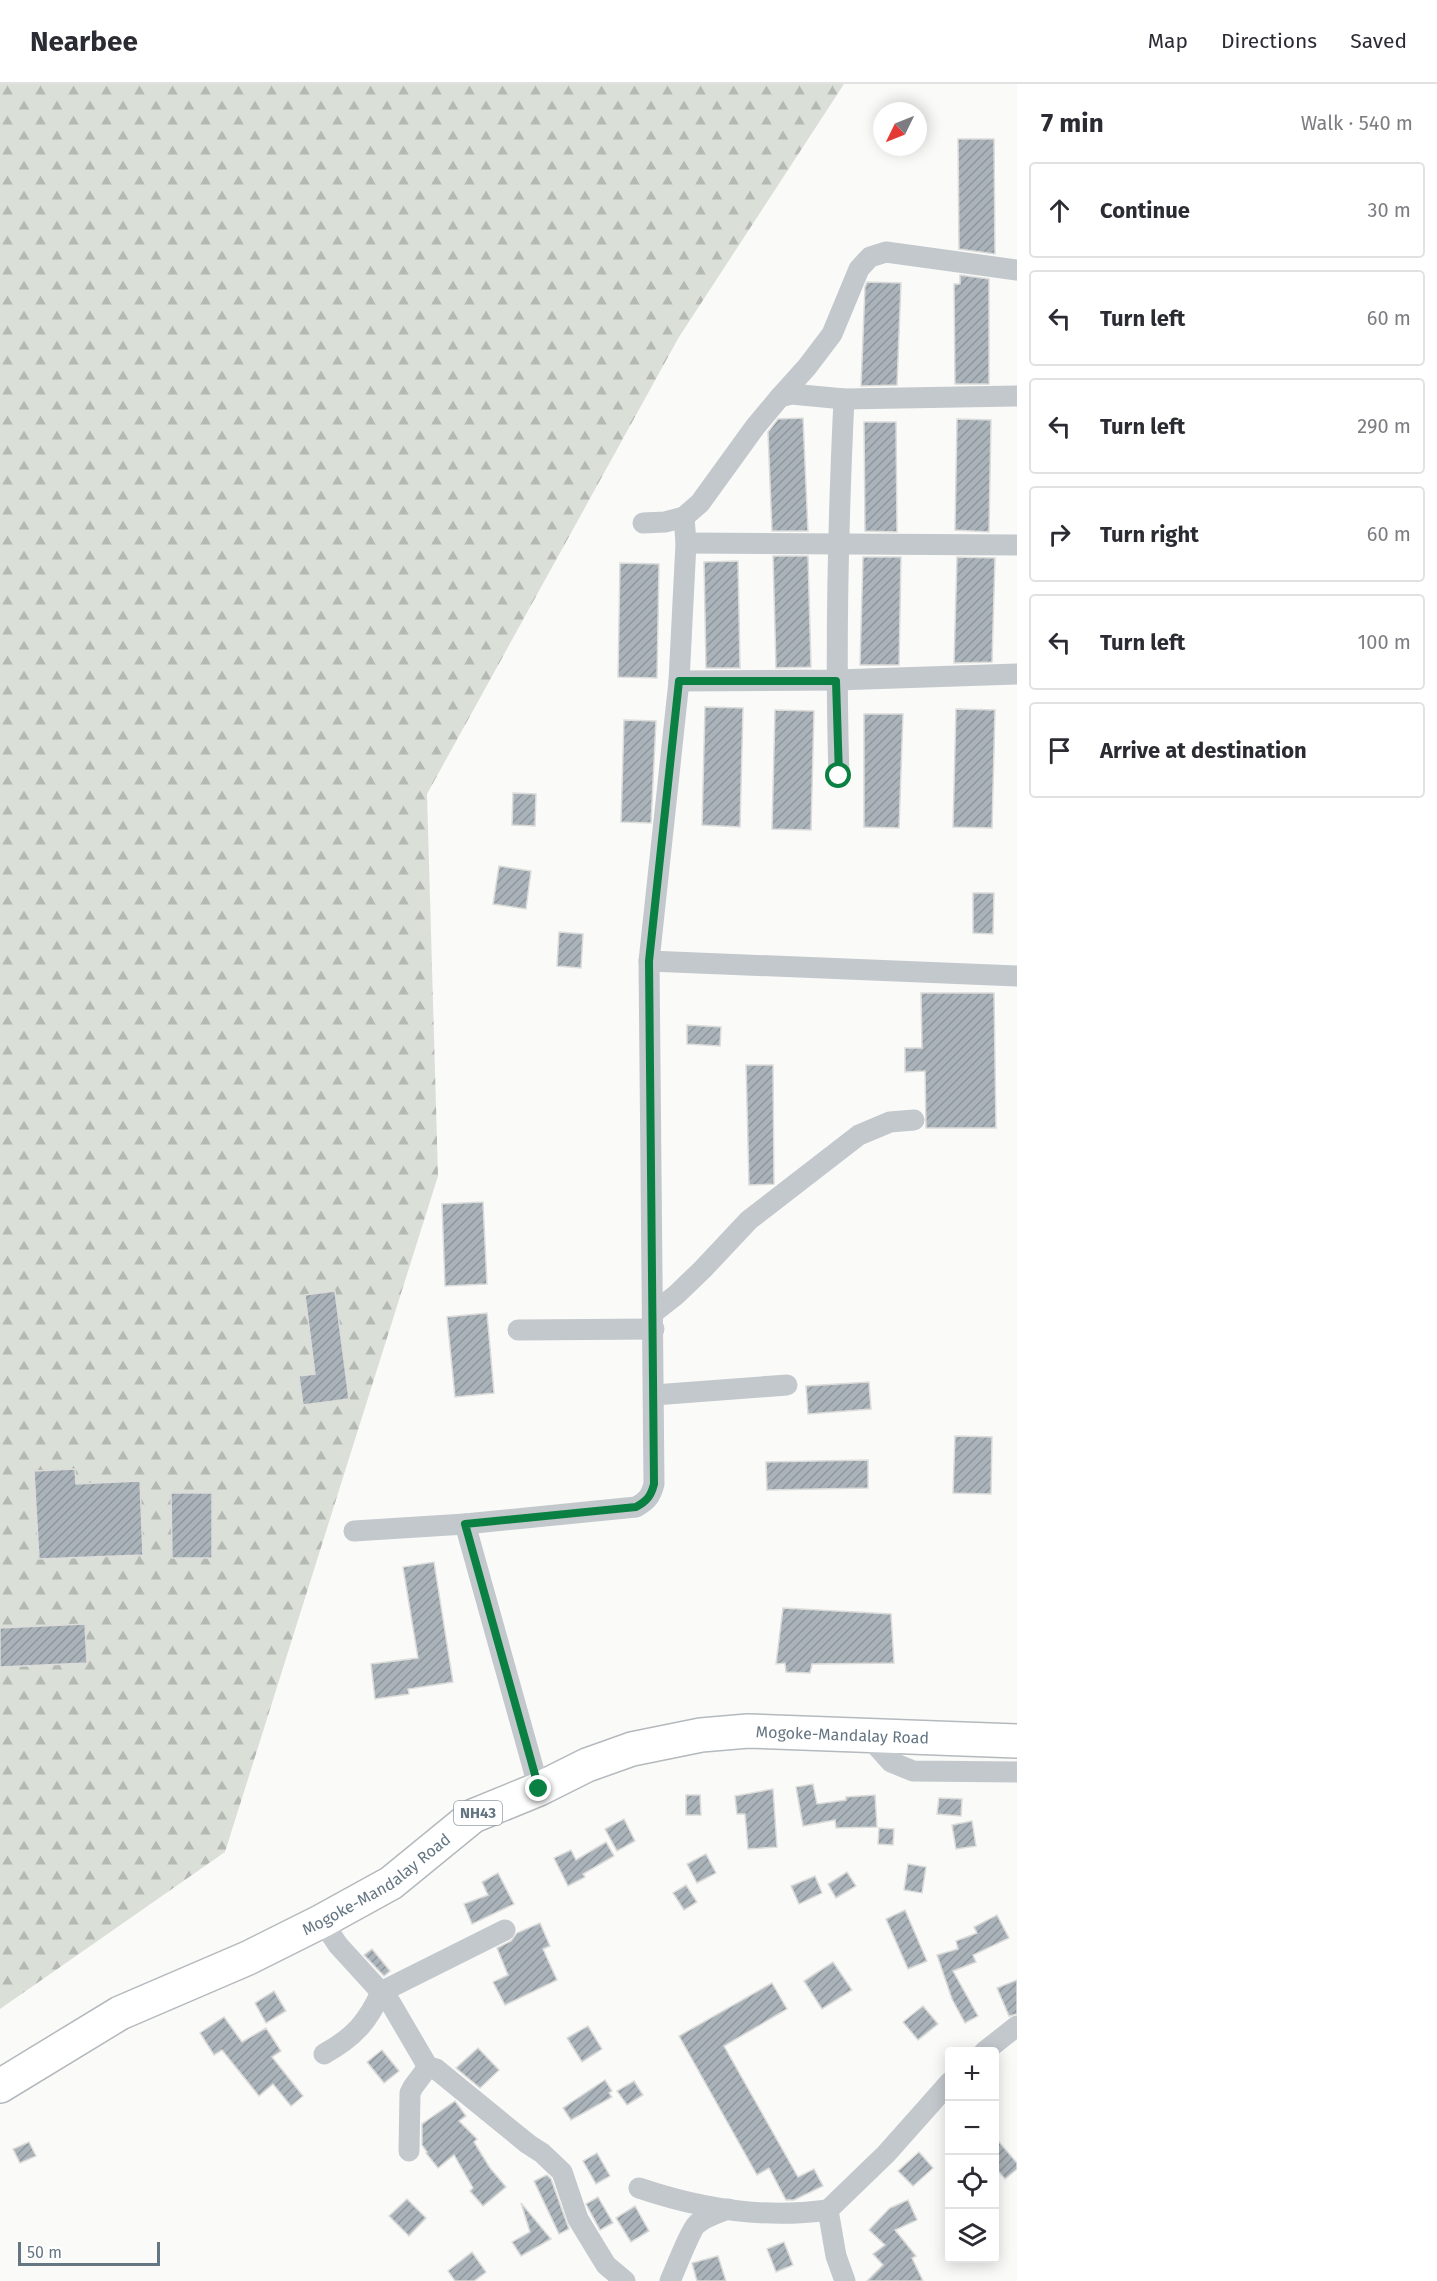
<!DOCTYPE html>
<meta charset="utf-8">
<style>
:root{--surface:#fff;--page:#f2f2f3;--text:#2b2b33;--muted:#7c7c81;--line:#e1e1e2}
body{margin:0;font-family:"Fira Sans",sans-serif;background:var(--page);color:var(--text)}
.controls{position:absolute;right:18px;bottom:18px;display:grid;overflow:hidden;border-radius:6px;box-shadow:0 3px 15px #0003}
.controls button{width:54px;height:54px;display:grid;place-items:center;padding:0;border:0;border-bottom:2px solid var(--line);background:var(--surface);color:var(--text);font:30px sans-serif}
.compass{position:absolute;left:873px;top:18px;width:54px;height:54px;border-radius:50%;background:var(--surface);box-shadow:0 3px 15px #0003;rotate:227deg}
.scale{position:absolute;left:18px;bottom:15px;width:142px;box-sizing:border-box;padding-left:6px;border:3px solid #657683;border-top:0;font-size:16px;line-height:21px;white-space:nowrap;color:#657683;-webkit-text-stroke:4px #fff;paint-order:stroke}
.stop{position:absolute;width:18px;height:18px;margin:-14px;border:4px solid #0b8043;border-radius:50%;background:#fff}
.stop.end{background:#0b8043;border-color:#fff;box-shadow:0 2px 6px #0008}
.list{margin:0;padding:0;list-style:none}
h2{display:flex;justify-content:space-between;align-items:center;height:78px;margin:0;padding:0 24px;font-size:26px}
h2 small{font-size:20px;font-weight:400;color:var(--muted)}
.list li{display:grid;grid-template-columns:39px 1fr auto;gap:18px;align-items:center;box-sizing:border-box;height:96px;margin:0 12px 12px;padding:0 12px;border:2px solid var(--line);border-radius:6px}
.list b{display:block;font-size:22px;white-space:nowrap}
.list em{font-size:20px;font-style:normal;color:var(--muted)}
.icon{flex:none;width:33px;height:33px;fill:none;stroke:currentColor;stroke-width:2;stroke-linecap:round;stroke-linejoin:round}
.map{position:relative;flex:none;width:1017px;height:2197px;overflow:hidden}
header{display:flex;align-items:center;gap:36px;box-sizing:border-box;height:84px;padding:0 30px;background:var(--surface);border-bottom:2px solid var(--line)}
header strong{font-size:28px}
nav{display:flex;gap:33px;margin-inline-start:auto;font-size:21px}
main{display:flex}
aside{flex:1;background:var(--surface)}
.map>svg:first-child{display:block}
</style>
<header>
<strong>Nearbee</strong>
<nav><a>Map</a><a>Directions</a><a>Saved</a></nav>
</header>
<main>
<div class="map">
<svg width="1017" height="2197" viewBox="0 0 1017 2197">
<defs>
<pattern id="forest-firs" width="22" height="20" patternUnits="userSpaceOnUse" patternTransform="scale(1.5)"><rect width="22" height="20" fill="#dadfd7"/><path d="M5 1l3.5 6h-7zM16 11l3.5 6h-7z" fill="#b4b9b4"/></pattern>
<pattern id="building-hatch" width="6" height="6" patternUnits="userSpaceOnUse" patternTransform="scale(1.5)"><rect width="6" height="6" fill="#aab3b9"/><path d="M-1 1l2-2M0 6l6-6M5 7l2-2" fill="none" stroke="#8e969c"/></pattern>
</defs>
<rect width="100%" height="100%" fill="#fafaf8"/>
<path fill="url(#forest-firs)" d="M 0,0 L 844,0 L 679,253 L 427,710 L 438,1092 L 225,1768 L 0,1925 Z"/>
<g fill="url(#building-hatch)" stroke="#dcdcda" stroke-width="1.5">
<path d="M 958,55 L 994,55 L 995,170 L 959,165 Z"/>
<path d="M 960,191 L 989,195 L 989,300 L 955,300 L 954,200 L 960,200 Z"/>
<path d="M 867,198 L 901,199 L 897,301 L 861,302 L 865,203 Z"/>
<path d="M 803,334 L 808,447 L 772,447 L 768,348 L 778,335 Z"/>
<path d="M 957,335 L 991,336 L 989,448 L 955,446 Z"/>
<path d="M 864,338 L 896,338 L 897,448 L 865,447 Z"/>
<path d="M 773,472 L 808,472 L 811,583 L 776,584 Z"/>
<path d="M 863,473 L 901,473 L 899,581 L 860,581 Z"/>
<path d="M 957,473 L 995,474 L 992,578 L 954,579 Z"/>
<path d="M 738,477 L 740,584 L 706,584 L 704,478 Z"/>
<path d="M 620,479 L 659,480 L 657,594 L 618,593 Z"/>
<path d="M 705,623 L 743,624 L 740,743 L 702,741 Z"/>
<path d="M 956,625 L 995,626 L 992,744 L 953,743 Z"/>
<path d="M 775,626 L 814,627 L 811,746 L 772,745 Z"/>
<path d="M 864,630 L 903,630 L 899,744 L 864,743 Z"/>
<path d="M 624,636 L 656,637 L 651,739 L 621,738 Z"/>
<path d="M 513,709 L 536,710 L 535,742 L 512,741 Z"/>
<path d="M 499,782 L 531,787 L 526,825 L 493,820 Z"/>
<path d="M 973,809 L 994,809 L 993,850 L 973,849 Z"/>
<path d="M 559,848 L 583,850 L 581,884 L 557,882 Z"/>
<path d="M 921,909 L 994,909 L 996,1044 L 926,1044 L 925,987 L 905,988 L 905,964 L 922,964 Z"/>
<path d="M 687,941 L 721,943 L 720,962 L 687,960 Z"/>
<path d="M 746,981 L 773,981 L 774,1100 L 749,1101 Z"/>
<path d="M 483,1118 L 487,1200 L 445,1202 L 442,1120 Z"/>
<path d="M 335,1207 L 349,1315 L 303,1321 L 299,1292 L 315,1290 L 305,1211 Z"/>
<path d="M 487,1229 L 494,1309 L 455,1313 L 447,1233 Z"/>
<path d="M 869,1298 L 871,1325 L 808,1330 L 806,1302 Z"/>
<path d="M 955,1352 L 992,1353 L 991,1410 L 953,1409 Z"/>
<path d="M 868,1376 L 868,1404 L 767,1406 L 766,1378 Z"/>
<path d="M 75,1385 L 76,1400 L 140,1397 L 143,1471 L 39,1475 L 34,1387 Z"/>
<path d="M 171,1409 L 212,1409 L 212,1474 L 172,1474 Z"/>
<path d="M 434,1478 L 453,1598 L 408,1605 L 409,1610 L 375,1615 L 371,1580 L 418,1574 L 403,1483 Z"/>
<path d="M 783,1524 L 891,1530 L 894,1579 L 812,1580 L 810,1589 L 786,1588 L 785,1579 L 776,1580 Z"/>
<path d="M 85,1540 L 87,1579 L 0,1583 L 0,1544 Z"/>
<path d="M 813,1700 L 817,1720 L 846,1716 L 846,1713 L 875,1711 L 877,1743 L 836,1744 L 835,1736 L 803,1742 L 796,1703 Z"/>
<path d="M 773,1705 L 777,1763 L 748,1765 L 745,1730 L 737,1730 L 735,1712 Z"/>
<path d="M 686,1711 L 700,1711 L 701,1731 L 686,1731 Z"/>
<path d="M 939,1714 L 962,1715 L 961,1732 L 937,1730 Z"/>
<path d="M 624,1735 L 635,1757 L 617,1767 L 605,1745 Z"/>
<path d="M 972,1737 L 976,1762 L 956,1765 L 952,1741 Z"/>
<path d="M 879,1744 L 894,1745 L 893,1761 L 878,1760 Z"/>
<path d="M 606,1758 L 614,1772 L 583,1790 L 585,1793 L 568,1802 L 554,1774 L 571,1766 L 576,1776 Z"/>
<path d="M 706,1770 L 716,1789 L 697,1799 L 687,1780 Z"/>
<path d="M 908,1780 L 926,1783 L 922,1809 L 904,1806 Z"/>
<path d="M 847,1788 L 856,1802 L 836,1814 L 828,1800 Z"/>
<path d="M 498,1789 L 514,1820 L 472,1840 L 464,1820 L 488,1811 L 482,1798 Z"/>
<path d="M 815,1792 L 822,1809 L 799,1820 L 791,1802 Z"/>
<path d="M 686,1801 L 697,1818 L 684,1826 L 673,1809 Z"/>
<path d="M 905,1826 L 927,1877 L 908,1885 L 886,1835 Z"/>
<path d="M 997,1831 L 1009,1854 L 973,1871 L 976,1878 L 953,1887 L 978,1932 L 965,1939 L 952,1915 L 937,1871 L 958,1865 L 956,1857 L 977,1849 L 974,1843 Z"/>
<path d="M 540,1839 L 550,1862 L 543,1865 L 557,1896 L 505,1921 L 493,1898 L 508,1891 L 497,1864 L 511,1857 L 517,1849 Z"/>
<path d="M 372,1865 L 390,1887 L 384,1892 L 364,1871 Z"/>
<path d="M 833,1878 L 852,1906 L 822,1925 L 804,1897 Z"/>
<path d="M 1017,1896 L 1017,1930 L 1009,1932 L 997,1904 Z"/>
<path d="M 772,1899 L 787,1925 L 724,1962 L 798,2093 L 814,2085 L 823,2102 L 794,2116 L 786,2116 L 769,2084 L 757,2091 L 679,1952 Z"/>
<path d="M 274,1907 L 286,1927 L 266,1939 L 255,1919 Z"/>
<path d="M 923,1922 L 938,1940 L 918,1956 L 903,1938 Z"/>
<path d="M 224,1933 L 242,1958 L 266,1944 L 281,1967 L 272,1973 L 303,2012 L 291,2022 L 273,2000 L 259,2012 L 222,1966 L 214,1971 L 200,1949 Z"/>
<path d="M 588,1942 L 602,1965 L 582,1978 L 567,1954 Z"/>
<path d="M 478,1964 L 499,1986 L 480,2004 L 456,1984 Z"/>
<path d="M 382,1966 L 399,1987 L 384,1999 L 367,1978 Z"/>
<path d="M 605,1996 L 612,2007 L 609,2009 L 612,2013 L 571,2036 L 563,2024 Z"/>
<path d="M 634,1997 L 643,2011 L 627,2021 L 617,2007 Z"/>
<path d="M 455,2017 L 466,2032 L 459,2037 L 477,2055 L 474,2058 L 490,2084 L 506,2103 L 483,2122 L 470,2107 L 473,2104 L 454,2071 L 438,2084 L 426,2069 L 427,2068 L 422,2061 L 422,2040 Z"/>
<path d="M 994,2052 L 1017,2079 L 1017,2085 L 1005,2095 L 994,2082 Z"/>
<path d="M 29,2058 L 36,2072 L 20,2079 L 13,2065 Z"/>
<path d="M 919,2068 L 933,2084 L 913,2102 L 898,2087 Z"/>
<path d="M 597,2069 L 610,2092 L 596,2100 L 583,2077 Z"/>
<path d="M 547,2091 L 551,2095 L 569,2145 L 559,2150 L 534,2097 Z"/>
<path d="M 598,2113 L 613,2139 L 600,2146 L 586,2120 Z"/>
<path d="M 407,2115 L 426,2134 L 409,2152 L 389,2132 Z"/>
<path d="M 908,2116 L 917,2136 L 895,2146 L 916,2172 L 912,2174 L 923,2197 L 867,2197 L 883,2181 L 873,2170 L 885,2161 L 869,2146 L 890,2124 Z"/>
<path d="M 521,2119 L 551,2155 L 521,2172 L 512,2158 L 530,2148 Z"/>
<path d="M 635,2122 L 649,2147 L 631,2158 L 616,2134 Z"/>
<path d="M 784,2158 L 793,2181 L 776,2188 L 767,2165 Z"/>
<path d="M 472,2168 L 486,2188 L 474,2197 L 455,2197 L 448,2187 Z"/>
<path d="M 718,2172 L 726,2197 L 697,2197 L 692,2179 Z"/>
</g>
<g fill="none" stroke-linecap="round" stroke-linejoin="round">
<defs>
<g id="highway">
<path id="s1" d="M 0,2002 L 120,1929 L 248,1874 L 322,1837 L 391,1799 L 473,1732 L 539,1705 L 587,1681 L 632,1665 L 701,1651 L 748,1647 L 1017,1657"/>
</g>
</defs>
<use href="#highway" stroke="#b4b9bd" stroke-width="36"/>
<g stroke="#c3c8cc" stroke-width="21">
<path d="M 780,313 L 807,283 L 832,250 L 859,185 L 870,173 L 886,168 L 1017,186"/>
<path d="M 643,439 L 665,438 L 684,433 L 700,419 L 755,343 L 780,313 L 791,310 L 844,315 L 1017,312"/>
<path d="M 686,459 L 1017,461"/>
<path d="M 679,597 L 836,596 L 1017,590"/>
<path d="M 839,692 C 835,566 838,441 844,315"/>
<path d="M 649,877 L 1017,892"/>
<path d="M 653,1229 L 676,1211 L 703,1185 L 749,1136 L 859,1051 L 890,1038 L 914,1036"/>
<path d="M 518,1246 L 654,1245"/>
<path d="M 654,1311 L 787,1301"/>
<path d="M 354,1447 L 465,1440"/>
<path d="M 867,1651 L 891,1678 L 913,1687 L 1017,1688"/>
<path d="M 539,1705 L 465,1440 L 636,1423 C 647,1417 651,1412 654,1400 L 649,877 L 679,597 L 686,459 L 684,433"/>
<path d="M 322,1837 L 338,1861 L 390,1918 L 428,1983 L 436,1985 L 528,2060 L 542,2069 L 562,2088 L 578,2135 L 606,2181 L 625,2197"/>
<path d="M 984,1968 L 1017,1942"/>
<path d="M 324,1970 C 353,1954 368,1938 381,1908 L 505,1846"/>
<path d="M 409,2067 L 410,2009 L 413,2003 L 428,1983"/>
<path d="M 639,2104 C 698,2124 765,2135 828,2126"/>
<path d="M 670,2197 C 675,2186 691,2145 697,2140 C 705,2133 718,2129 728,2125"/>
<path d="M 845,2197 L 836,2172 L 828,2126 L 886,2070 L 950,1998"/>
</g>
<use href="#highway" stroke="#fff" stroke-width="33"/>
</g>
<g fill="none" stroke-linecap="round" stroke-linejoin="round">
<path stroke="#0b8043" stroke-width="8" d="M 539,1705 L 465,1440 L 636,1423 C 647,1417 651,1412 654,1400 L 649,877 L 679,597 L 836,597 L 839,692"/>
</g>
<g text-anchor="middle" stroke-width="6" stroke-linejoin="round" paint-order="stroke">
<rect fill="#fff" stroke="#939fa8" stroke-width="1.5" x="454" y="1717" width="48" height="24" rx="4.5"/>
<g font-size="15" font-weight="bold" fill="#657683">
<text x="478" y="1734">NH43</text>
</g>
<g font-size="16" fill="#657683" stroke="#fff">
<text dy="6" stroke="none"><textPath href="#s1" startOffset="932">Mogoke-Mandalay Road</textPath></text>
<text dy="6" stroke="none"><textPath href="#s1" startOffset="428">Mogoke-Mandalay Road</textPath></text>
</g>
</g>
</svg>
<div class="controls">
<button>+</button>
<button>−</button>
<button><svg class="icon" aria-label="locate" viewBox="0 0 24 24"><circle cx="12" cy="12" r="6"/><path d="M12 2v4M12 18v4M2 12h4M18 12h4"/></svg></button>
<button><svg class="icon" aria-label="layers" viewBox="0 0 24 24"><path d="M12 4l9 5-9 5-9-5zM3 14l9 5 9-5"/></svg></button>
</div>
<svg class="compass" viewBox="-18 -18 36 36"><path d="M0-13l5 13h-10z" fill="#e53935"/><path d="M0 13l5-13h-10z" fill="#7c7c81"/></svg>
<div class="scale">50 m</div>
<div class="stop" style="left:839px;top:692px"></div>
<div class="stop end" style="left:539px;top:1705px"></div>
</div>
<aside>
<h2>7 min<small>Walk · 540 m</small></h2>
<ul class="list">
<li><svg class="icon" aria-label="ahead" viewBox="0 0 24 24"><path d="M12 20V5M6 11l6-6 6 6"/></svg><div><b>Continue</b></div><em>30 m</em></li>
<li><svg class="icon" aria-label="left" viewBox="0 0 24 24"><path d="M17 20v-9H6M10 6l-5 5 5 5"/></svg><div><b>Turn left</b></div><em>60 m</em></li>
<li><svg class="icon" aria-label="left" viewBox="0 0 24 24"><path d="M17 20v-9H6M10 6l-5 5 5 5"/></svg><div><b>Turn left</b></div><em>290 m</em></li>
<li><svg class="icon" aria-label="right" viewBox="0 0 24 24"><path d="M7 20v-9h11M14 6l5 5-5 5"/></svg><div><b>Turn right</b></div><em>60 m</em></li>
<li><svg class="icon" aria-label="left" viewBox="0 0 24 24"><path d="M17 20v-9H6M10 6l-5 5 5 5"/></svg><div><b>Turn left</b></div><em>100 m</em></li>
<li><svg class="icon" aria-label="arrive" viewBox="0 0 24 24"><path d="M6 21V4h12l-3 4 3 4H6"/></svg><div><b>Arrive at destination</b></div></li>
</ul>
</aside>
</main>
